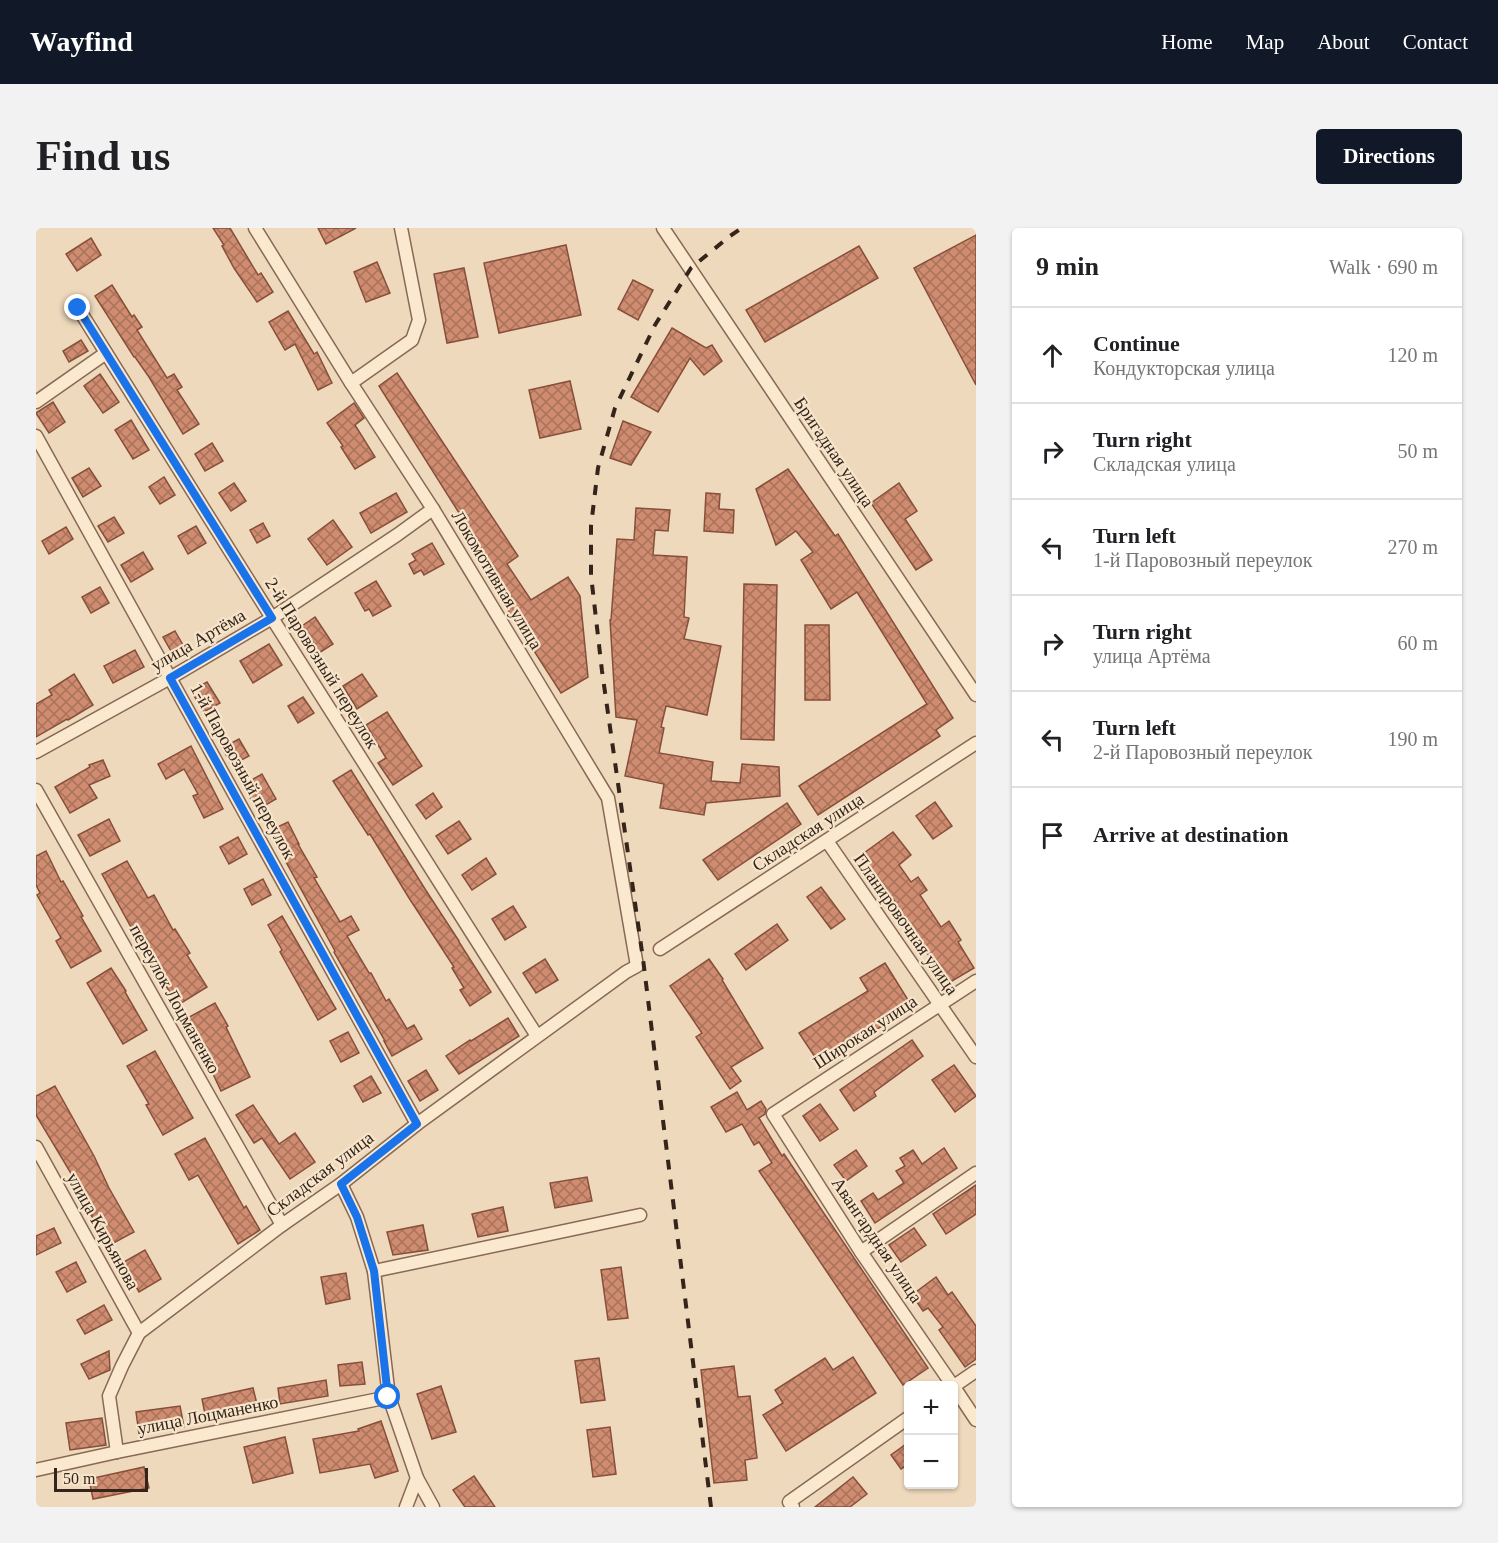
<!DOCTYPE html>
<meta charset="utf-8">
<style>
:root{--surface:#fff;--page:#f2f2f2;--text:#202124;--muted:#757577;--line:#e0e0e0;--accent:#111827}
body{margin:0;font-family:Georgia,serif;background:var(--page);color:var(--text)}
.controls{position:absolute;right:18px;bottom:18px;display:grid;overflow:hidden;border-radius:6px;box-shadow:0 2px 4px #0004}
.controls button{width:54px;height:54px;display:grid;place-items:center;padding:0;border:0;border-bottom:2px solid var(--line);background:var(--surface);color:var(--text);font:30px sans-serif}
.scale{position:absolute;left:18px;bottom:15px;width:94px;box-sizing:border-box;padding-left:6px;border:3px solid #35241a;border-top:0;font-size:16px;line-height:21px;white-space:nowrap;color:#35241a;-webkit-text-stroke:4px #f6e5cb;paint-order:stroke}
.stop{position:absolute;width:18px;height:18px;margin:-14px;border:4px solid #1a73e8;border-radius:50%;background:#fff}
.stop.end{background:#1a73e8;border-color:#fff;box-shadow:0 2px 6px #0008}
.list{margin:0;padding:0;list-style:none}
h2{display:flex;justify-content:space-between;align-items:center;height:78px;margin:0;padding:0 24px;font-size:26px}
h2 small{font-size:20px;font-weight:400;color:var(--muted)}
.list li{display:grid;grid-template-columns:39px 1fr auto;gap:18px;align-items:center;box-sizing:border-box;height:96px;padding:0 24px;border-top:2px solid var(--line)}
.list b{display:block;font-size:22px;white-space:nowrap}
.list p{margin:0;font-size:20px;white-space:nowrap;color:var(--muted)}
.list em{font-size:20px;font-style:normal;color:var(--muted)}
.icon{flex:none;width:33px;height:33px;fill:none;stroke:currentColor;stroke-width:2;stroke-linecap:round;stroke-linejoin:round}
.map{position:relative;flex:none;width:940px;height:1279px;overflow:hidden;border-radius:6px}
header{display:flex;align-items:center;gap:36px;box-sizing:border-box;height:84px;padding:0 30px;background:var(--accent);color:#fff}
header strong{font-size:28px}
nav{display:flex;gap:33px;margin-inline-start:auto;font-size:21px}
.intro{display:flex;align-items:center;justify-content:space-between;box-sizing:border-box;height:144px;padding:0 36px}
h1{margin:0;font-size:42px}
.button{padding:15px 27px;border-radius:6px;background:var(--accent);color:#fff;font-size:21px;font-weight:700}
main{display:flex;gap:36px;padding:0 36px}
aside{flex:1;background:var(--surface);border-radius:6px;box-shadow:0 2px 4px #0004}
.map>svg:first-child{display:block}
</style>
<header>
<strong>Wayfind</strong>
<nav><a>Home</a><a>Map</a><a>About</a><a>Contact</a></nav>
</header>
<div class="intro"><h1>Find us</h1><a class="button">Directions</a></div>
<main>
<div class="map">
<svg width="940" height="1279" viewBox="0 0 940 1279">
<defs>
<pattern id="building-cross-hatch" width="8" height="8" patternUnits="userSpaceOnUse" patternTransform="scale(1.5)"><rect width="8" height="8" fill="#cf8c70"/><path d="M0 0l8 8M0 8l8-8" fill="none" stroke="#a9725b"/></pattern>
</defs>
<rect width="100%" height="100%" fill="#efd9bc"/>
<g fill="url(#building-cross-hatch)" stroke="#874f3a" stroke-width="1.5">
<path d="M 177,0 L 194,0 L 222,47 L 225,45 L 237,64 L 221,74 L 198,40 L 186,18 L 188,17 Z"/>
<path d="M 282,0 L 320,0 L 290,16 Z"/>
<path d="M 940,7 L 940,157 L 878,40 Z"/>
<path d="M 55,10 L 65,27 L 41,43 L 30,26 Z"/>
<path d="M 530,17 L 545,87 L 463,105 L 448,35 Z"/>
<path d="M 823,18 L 842,50 L 729,114 L 710,82 Z"/>
<path d="M 341,34 L 354,65 L 330,74 L 318,44 Z"/>
<path d="M 428,40 L 442,109 L 411,115 L 398,46 Z"/>
<path d="M 597,52 L 617,62 L 602,92 L 582,81 Z"/>
<path d="M 76,57 L 96,89 L 98,87 L 106,99 L 101,102 L 131,150 L 138,146 L 146,159 L 141,162 L 163,196 L 147,206 L 113,149 L 99,129 L 98,129 L 59,68 Z"/>
<path d="M 252,83 L 278,126 L 281,124 L 296,155 L 282,162 L 259,116 L 249,122 L 233,94 Z"/>
<path d="M 636,100 L 670,120 L 676,117 L 686,133 L 668,147 L 654,130 L 622,184 L 595,169 Z"/>
<path d="M 45,112 L 52,123 L 33,134 L 27,123 Z"/>
<path d="M 361,145 L 482,328 L 471,336 L 495,372 L 532,349 L 544,368 L 552,449 L 525,465 L 450,348 L 459,342 L 343,158 Z"/>
<path d="M 64,146 L 83,174 L 67,185 L 48,158 Z"/>
<path d="M 534,153 L 545,201 L 504,210 L 493,162 Z"/>
<path d="M 17,174 L 29,194 L 13,205 L 0,185 Z"/>
<path d="M 318,175 L 328,190 L 319,197 L 339,229 L 319,241 L 305,219 L 307,218 L 291,195 Z"/>
<path d="M 95,192 L 113,222 L 97,231 L 79,202 Z"/>
<path d="M 587,193 L 615,204 L 595,237 L 574,230 Z"/>
<path d="M 176,215 L 187,233 L 169,243 L 159,226 Z"/>
<path d="M 53,240 L 65,258 L 47,269 L 36,250 Z"/>
<path d="M 752,241 L 799,308 L 802,306 L 917,490 L 900,502 L 904,508 L 782,587 L 763,558 L 891,476 L 821,364 L 795,381 L 765,332 L 777,324 L 760,303 L 740,317 L 720,261 Z"/>
<path d="M 128,249 L 139,267 L 124,276 L 113,259 Z"/>
<path d="M 198,255 L 210,273 L 195,283 L 183,265 Z"/>
<path d="M 863,255 L 881,283 L 869,291 L 896,332 L 880,342 L 835,275 Z"/>
<path d="M 360,265 L 371,284 L 335,305 L 324,285 Z"/>
<path d="M 670,265 L 684,266 L 683,281 L 698,282 L 697,305 L 668,303 Z"/>
<path d="M 600,280 L 634,282 L 632,303 L 619,302 L 617,327 L 651,329 L 648,389 L 653,390 L 648,411 L 685,418 L 671,487 L 630,478 L 625,499 L 628,500 L 623,525 L 677,534 L 675,553 L 704,555 L 706,536 L 743,539 L 744,568 L 670,575 L 668,587 L 624,580 L 628,556 L 589,548 L 601,492 L 580,489 L 574,392 L 575,392 L 581,311 L 598,312 Z"/>
<path d="M 78,289 L 88,305 L 72,314 L 62,298 Z"/>
<path d="M 297,292 L 316,319 L 291,337 L 272,311 Z"/>
<path d="M 227,295 L 234,308 L 221,315 L 214,302 Z"/>
<path d="M 160,298 L 170,315 L 152,326 L 142,308 Z"/>
<path d="M 30,299 L 37,311 L 13,326 L 6,313 Z"/>
<path d="M 396,315 L 408,336 L 388,347 L 385,342 L 378,346 L 373,336 L 380,332 L 376,326 Z"/>
<path d="M 107,324 L 117,341 L 95,354 L 85,337 Z"/>
<path d="M 340,353 L 355,378 L 337,388 L 333,381 L 329,383 L 319,365 Z"/>
<path d="M 708,356 L 741,357 L 738,512 L 705,511 Z"/>
<path d="M 64,359 L 73,375 L 55,385 L 46,369 Z"/>
<path d="M 279,389 L 297,416 L 283,425 L 266,398 Z"/>
<path d="M 769,397 L 793,397 L 794,472 L 769,472 Z"/>
<path d="M 139,403 L 147,417 L 135,423 L 127,409 Z"/>
<path d="M 233,416 L 246,437 L 217,455 L 204,433 Z"/>
<path d="M 99,422 L 108,439 L 77,455 L 68,438 Z"/>
<path d="M 38,446 L 57,477 L 32,492 L 31,491 L 0,509 L 0,476 L 16,467 L 13,462 Z"/>
<path d="M 326,446 L 341,468 L 321,481 L 307,458 Z"/>
<path d="M 171,454 L 184,475 L 168,484 L 155,463 Z"/>
<path d="M 267,469 L 278,485 L 262,495 L 252,478 Z"/>
<path d="M 351,484 L 386,538 L 357,557 L 342,535 L 350,530 L 330,497 Z"/>
<path d="M 203,511 L 213,528 L 196,537 L 186,520 Z"/>
<path d="M 155,518 L 187,581 L 168,590 L 157,568 L 162,566 L 148,541 L 130,551 L 122,536 Z"/>
<path d="M 67,532 L 74,548 L 53,557 L 61,570 L 34,585 L 19,559 L 54,539 L 53,537 Z"/>
<path d="M 315,542 L 389,661 L 423,713 L 423,714 L 455,764 L 434,778 L 424,762 L 428,760 L 416,740 L 418,739 L 373,670 L 334,606 L 332,607 L 297,553 Z"/>
<path d="M 226,546 L 240,571 L 221,582 L 207,557 Z"/>
<path d="M 397,565 L 406,579 L 390,591 L 380,577 Z"/>
<path d="M 899,574 L 916,598 L 897,611 L 880,588 Z"/>
<path d="M 751,575 L 765,596 L 682,652 L 667,632 Z"/>
<path d="M 73,591 L 84,613 L 54,628 L 42,607 Z"/>
<path d="M 423,593 L 435,611 L 412,626 L 400,608 Z"/>
<path d="M 252,594 L 263,616 L 262,616 L 281,649 L 278,650 L 304,694 L 315,688 L 323,702 L 311,708 L 333,745 L 335,745 L 350,773 L 353,771 L 371,801 L 378,797 L 386,811 L 356,828 L 348,813 L 349,813 L 298,724 L 299,723 L 233,603 Z"/>
<path d="M 857,604 L 875,627 L 863,637 L 875,654 L 882,649 L 891,662 L 884,667 L 905,699 L 913,693 L 925,712 L 922,714 L 938,740 L 911,756 L 897,732 L 896,732 L 864,686 L 867,685 L 843,651 L 842,652 L 824,628 Z"/>
<path d="M 202,609 L 211,626 L 193,636 L 184,619 Z"/>
<path d="M 10,623 L 25,654 L 27,653 L 47,688 L 45,689 L 65,723 L 35,740 L 20,713 L 25,710 L 1,667 L 4,665 L 0,657 L 0,628 Z"/>
<path d="M 450,630 L 460,646 L 436,662 L 426,647 Z"/>
<path d="M 91,633 L 112,670 L 118,667 L 137,702 L 139,701 L 154,725 L 151,727 L 171,759 L 142,777 L 121,744 L 120,745 L 66,646 Z"/>
<path d="M 227,651 L 235,667 L 216,677 L 208,661 Z"/>
<path d="M 785,659 L 809,691 L 795,701 L 771,669 Z"/>
<path d="M 477,678 L 490,699 L 469,712 L 456,691 Z"/>
<path d="M 246,688 L 300,781 L 282,792 L 244,724 L 246,722 L 232,697 Z"/>
<path d="M 741,696 L 752,712 L 710,742 L 699,726 Z"/>
<path d="M 509,731 L 522,752 L 500,765 L 487,745 Z"/>
<path d="M 673,731 L 687,751 L 686,752 L 727,820 L 695,839 L 705,853 L 694,861 L 660,809 L 666,805 L 634,758 Z"/>
<path d="M 849,735 L 877,780 L 783,835 L 763,805 L 832,763 L 824,750 Z"/>
<path d="M 75,740 L 90,763 L 89,764 L 111,802 L 87,816 L 51,755 Z"/>
<path d="M 179,775 L 192,798 L 190,799 L 214,849 L 185,863 L 162,814 L 158,816 L 146,793 Z"/>
<path d="M 472,790 L 483,808 L 423,846 L 410,828 L 434,812 L 435,813 Z"/>
<path d="M 312,804 L 323,825 L 305,834 L 294,813 Z"/>
<path d="M 876,812 L 887,828 L 838,864 L 840,868 L 818,883 L 804,862 Z"/>
<path d="M 119,823 L 157,890 L 127,907 L 110,877 L 113,876 L 91,838 Z"/>
<path d="M 918,837 L 940,868 L 919,884 L 896,852 Z"/>
<path d="M 390,842 L 402,862 L 384,873 L 372,853 Z"/>
<path d="M 335,848 L 345,865 L 327,874 L 318,858 Z"/>
<path d="M 19,858 L 58,928 L 73,960 L 98,1004 L 72,1018 L 55,987 L 56,987 L 36,947 L 0,887 L 0,868 Z"/>
<path d="M 701,864 L 711,882 L 725,873 L 730,881 L 729,886 L 723,890 L 735,910 L 746,928 L 748,926 L 892,1140 L 867,1157 L 723,943 L 736,935 L 723,914 L 718,917 L 706,896 L 690,904 L 675,879 Z"/>
<path d="M 784,876 L 802,901 L 784,913 L 767,888 Z"/>
<path d="M 217,877 L 243,916 L 259,905 L 279,934 L 254,951 L 226,910 L 218,915 L 200,887 Z"/>
<path d="M 169,910 L 208,980 L 210,978 L 224,1002 L 202,1016 L 162,947 L 153,952 L 139,926 Z"/>
<path d="M 908,920 L 921,940 L 839,995 L 825,973 L 837,965 L 842,972 L 868,955 L 860,943 L 869,938 L 864,930 L 877,922 L 886,936 Z"/>
<path d="M 820,922 L 831,938 L 810,953 L 798,937 Z"/>
<path d="M 551,949 L 556,973 L 519,980 L 514,955 Z"/>
<path d="M 940,957 L 940,986 L 910,1006 L 897,986 Z"/>
<path d="M 467,979 L 472,1003 L 442,1009 L 436,986 Z"/>
<path d="M 387,997 L 392,1022 L 357,1027 L 351,1004 Z"/>
<path d="M 18,1000 L 25,1015 L 0,1027 L 0,1008 Z"/>
<path d="M 878,1000 L 890,1017 L 865,1034 L 853,1017 Z"/>
<path d="M 109,1022 L 125,1051 L 103,1064 L 86,1035 Z"/>
<path d="M 40,1034 L 50,1054 L 31,1064 L 20,1044 Z"/>
<path d="M 585,1039 L 592,1090 L 572,1092 L 565,1042 Z"/>
<path d="M 310,1045 L 314,1071 L 290,1076 L 285,1049 Z"/>
<path d="M 900,1049 L 912,1067 L 916,1064 L 940,1098 L 940,1131 L 929,1139 L 903,1102 L 907,1099 L 892,1080 L 887,1083 L 876,1067 Z"/>
<path d="M 68,1077 L 76,1092 L 49,1106 L 41,1092 Z"/>
<path d="M 73,1123 L 74,1142 L 53,1151 L 45,1136 Z"/>
<path d="M 817,1129 L 840,1165 L 750,1223 L 727,1187 L 747,1175 L 739,1162 L 789,1130 L 797,1142 Z"/>
<path d="M 563,1130 L 569,1172 L 545,1175 L 539,1133 Z"/>
<path d="M 326,1134 L 329,1156 L 304,1158 L 302,1137 Z"/>
<path d="M 698,1138 L 702,1169 L 714,1168 L 721,1230 L 709,1232 L 711,1252 L 678,1255 L 665,1142 Z"/>
<path d="M 290,1152 L 292,1168 L 244,1176 L 242,1160 Z"/>
<path d="M 405,1158 L 420,1204 L 396,1211 L 381,1166 Z"/>
<path d="M 217,1160 L 222,1180 L 170,1191 L 166,1171 Z"/>
<path d="M 144,1178 L 148,1199 L 103,1206 L 100,1184 Z"/>
<path d="M 66,1190 L 70,1217 L 34,1222 L 30,1195 Z"/>
<path d="M 345,1193 L 362,1243 L 339,1250 L 334,1236 L 284,1245 L 277,1211 L 323,1203 L 322,1201 Z"/>
<path d="M 574,1199 L 580,1246 L 557,1249 L 551,1202 Z"/>
<path d="M 249,1209 L 257,1245 L 217,1255 L 208,1219 Z"/>
<path d="M 873,1214 L 873,1236 L 865,1241 L 855,1227 Z"/>
<path d="M 108,1239 L 113,1260 L 57,1271 L 53,1251 Z"/>
<path d="M 438,1248 L 459,1279 L 429,1279 L 417,1262 Z"/>
<path d="M 817,1249 L 831,1266 L 814,1279 L 779,1279 Z"/>
</g>
<g fill="none" stroke-linecap="round" stroke-linejoin="round">
<defs>
<g id="minor">
<path d="M 627,0 L 940,467"/>
<path d="M 42,80 L 236,390 L 501,808"/>
<path d="M 315,155 L 376,112 L 383,92 L 365,0"/>
<path d="M 0,174 L 70,125"/>
<path d="M 0,208 L 381,896"/>
<path d="M 0,524 L 134,450 L 236,390 L 361,307 L 397,281"/>
<path d="M 0,562 L 246,997"/>
<path d="M 791,613 L 940,829"/>
<path d="M 624,721 L 940,515"/>
<path d="M 0,919 L 103,1105"/>
<path d="M 305,956 L 321,989 L 338,1043 L 353,1169 L 381,1250 L 397,1279"/>
<path d="M 825,1024 L 940,945"/>
<path d="M 338,1043 L 604,987"/>
<path d="M 917,1158 L 825,1024 L 737,886 L 940,753"/>
<path d="M 918,1158 L 940,1143"/>
<path d="M 918,1159 L 940,1192"/>
<path d="M 81,1224 L 73,1168 L 86,1138 L 103,1105 L 246,997 L 305,956 L 381,896 L 590,744 L 601,738 L 572,570 L 397,281 L 315,155 L 219,0"/>
<path d="M 0,1242 L 81,1224 L 353,1169"/>
<path d="M 370,1279 L 381,1250"/>
<path d="M 757,1279 L 753,1274 L 872,1190"/>
</g>
</defs>
<use href="#minor" stroke="#876955" stroke-width="15"/>
<use href="#minor" stroke="#fae8cf" stroke-width="12"/>
<path stroke="#35241a" stroke-width="4" stroke-dasharray="10 10" stroke-linecap="butt" d="M 675,1279 L 607,731 L 566,443 L 555,347 L 555,298 L 562,240 L 579,180 L 619,97 L 655,40 L 694,8 L 706,0"/>
</g>
<g fill="none" stroke-linecap="round" stroke-linejoin="round">
<path stroke="#1a73e8" stroke-width="8" d="M 42,80 L 236,390 L 134,450 L 381,896 L 305,956 L 321,989 L 338,1043 L 352,1169"/>
</g>
<g text-anchor="middle" stroke-width="4.5" stroke-linejoin="round" paint-order="stroke">
<g font-size="18" fill="#35241a" stroke="#f6e5cb">
<text transform="translate(798 224) rotate(56)" y="6">Бригадная улица</text>
<text transform="translate(461 352) rotate(59)" y="6">Локомотивная улица</text>
<text transform="translate(162 412) rotate(-30)" y="6">улица Артёма</text>
<text transform="translate(286 435) rotate(58)" y="6">2-й Паровозный переулок</text>
<text transform="translate(207 543) rotate(61)" y="6">1-й Паровозный переулок</text>
<text transform="translate(772 604) rotate(-33)" y="6">Складская улица</text>
<text transform="translate(870 696) rotate(55)" y="6">Планировочная улица</text>
<text transform="translate(139 771) rotate(61)" y="6">переулок Лоцманенко</text>
<text transform="translate(829 804) rotate(-33)" y="6">Широкая улица</text>
<text transform="translate(284 946) rotate(-37)" y="6">Складская улица</text>
<text transform="translate(67 1003) rotate(61)" y="6">улица Кирьянова</text>
<text transform="translate(841 1012) rotate(56)" y="6">Авангардная улица</text>
<text transform="translate(172 1187) rotate(-11)" y="6">улица Лоцманенко</text>
</g>
</g>
</svg>
<div class="controls">
<button>+</button>
<button>−</button>
</div>
<div class="scale">50 m</div>
<div class="stop" style="left:352px;top:1169px"></div>
<div class="stop end" style="left:42px;top:80px"></div>
</div>
<aside>
<h2>9 min<small>Walk · 690 m</small></h2>
<ul class="list">
<li><svg class="icon" aria-label="ahead" viewBox="0 0 24 24"><path d="M12 20V5M6 11l6-6 6 6"/></svg><div><b>Continue</b><p>Кондукторская улица</p></div><em>120 m</em></li>
<li><svg class="icon" aria-label="right" viewBox="0 0 24 24"><path d="M7 20v-9h11M14 6l5 5-5 5"/></svg><div><b>Turn right</b><p>Складская улица</p></div><em>50 m</em></li>
<li><svg class="icon" aria-label="left" viewBox="0 0 24 24"><path d="M17 20v-9H6M10 6l-5 5 5 5"/></svg><div><b>Turn left</b><p>1-й Паровозный переулок</p></div><em>270 m</em></li>
<li><svg class="icon" aria-label="right" viewBox="0 0 24 24"><path d="M7 20v-9h11M14 6l5 5-5 5"/></svg><div><b>Turn right</b><p>улица Артёма</p></div><em>60 m</em></li>
<li><svg class="icon" aria-label="left" viewBox="0 0 24 24"><path d="M17 20v-9H6M10 6l-5 5 5 5"/></svg><div><b>Turn left</b><p>2-й Паровозный переулок</p></div><em>190 m</em></li>
<li><svg class="icon" aria-label="arrive" viewBox="0 0 24 24"><path d="M6 21V4h12l-3 4 3 4H6"/></svg><div><b>Arrive at destination</b></div></li>
</ul>
</aside>
</main>
